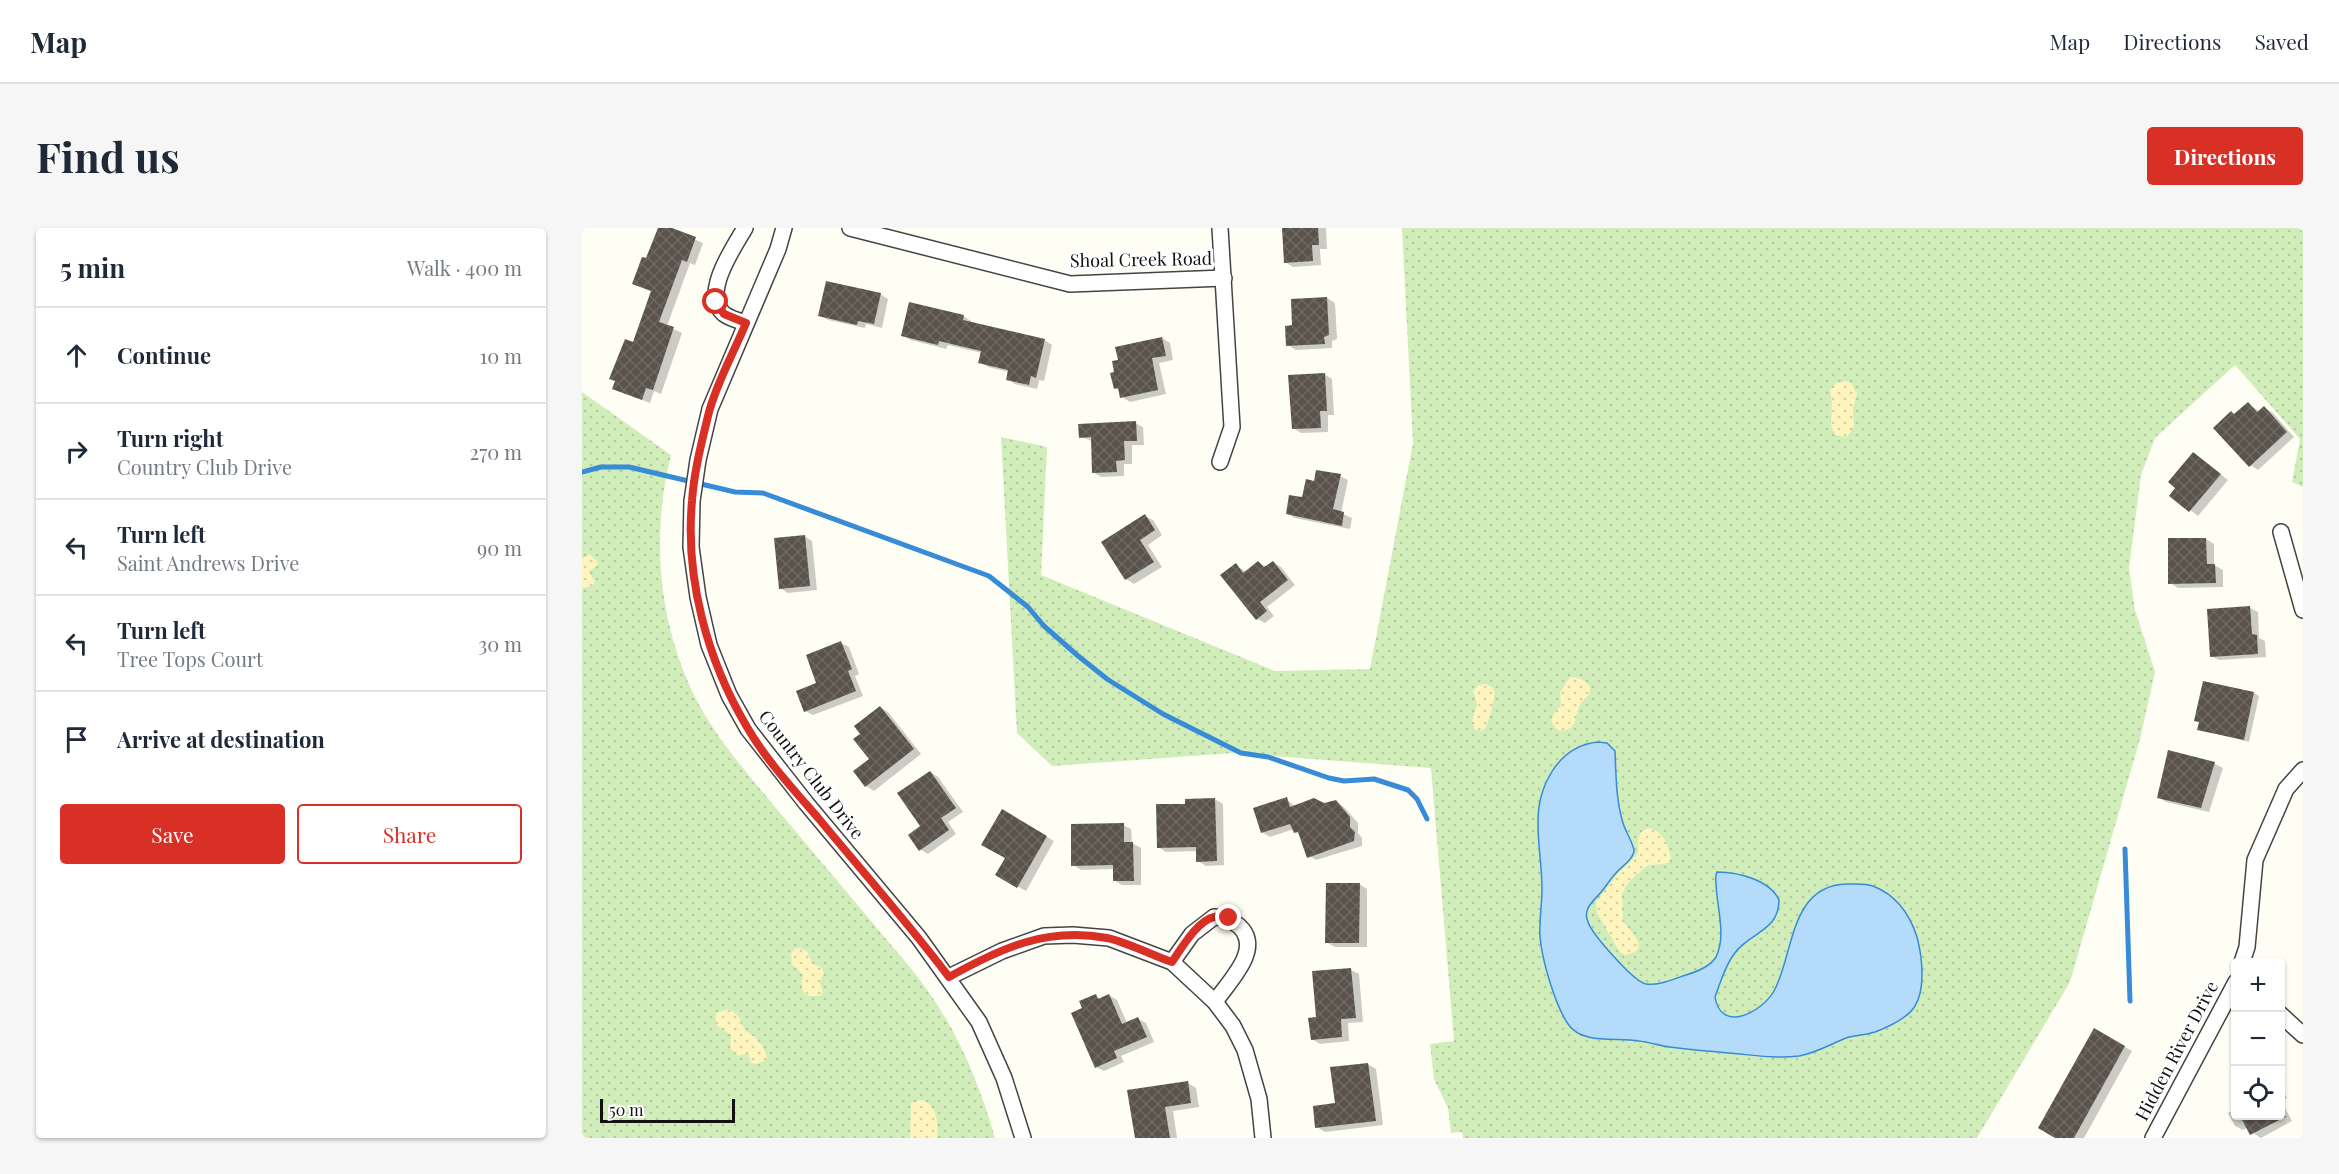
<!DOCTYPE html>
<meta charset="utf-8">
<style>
:root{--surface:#fff;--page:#f6f6f7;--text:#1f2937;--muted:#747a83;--line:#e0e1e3;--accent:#d93025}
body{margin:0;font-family:"Playfair Display",serif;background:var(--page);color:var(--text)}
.controls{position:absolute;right:18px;bottom:18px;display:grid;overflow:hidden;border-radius:6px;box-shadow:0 2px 4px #0004}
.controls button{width:54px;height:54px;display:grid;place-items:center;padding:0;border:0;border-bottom:2px solid var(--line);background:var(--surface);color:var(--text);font:30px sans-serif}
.scale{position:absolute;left:18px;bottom:15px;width:135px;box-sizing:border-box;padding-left:6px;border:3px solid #111;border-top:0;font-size:16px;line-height:21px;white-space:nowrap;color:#111;-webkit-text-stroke:4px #fff;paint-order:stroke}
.stop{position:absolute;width:18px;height:18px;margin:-14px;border:4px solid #d93025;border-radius:50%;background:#fff}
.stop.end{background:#d93025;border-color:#fff;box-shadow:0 2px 6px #0008}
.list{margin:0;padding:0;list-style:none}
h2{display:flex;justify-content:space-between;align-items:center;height:78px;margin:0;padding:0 24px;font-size:26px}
h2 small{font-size:20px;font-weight:400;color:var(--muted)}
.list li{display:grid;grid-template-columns:39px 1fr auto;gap:18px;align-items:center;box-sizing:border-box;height:96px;padding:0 24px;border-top:2px solid var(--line)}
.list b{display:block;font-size:22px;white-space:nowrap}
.list p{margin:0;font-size:20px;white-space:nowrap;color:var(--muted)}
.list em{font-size:20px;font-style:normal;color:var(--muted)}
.actions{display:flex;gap:12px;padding:18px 24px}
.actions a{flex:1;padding:14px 0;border:2px solid var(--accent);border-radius:6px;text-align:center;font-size:21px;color:var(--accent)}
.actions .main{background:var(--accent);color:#fff}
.icon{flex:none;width:33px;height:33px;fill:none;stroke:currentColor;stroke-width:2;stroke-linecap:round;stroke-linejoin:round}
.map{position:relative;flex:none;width:1721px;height:910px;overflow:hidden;border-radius:6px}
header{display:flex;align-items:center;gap:36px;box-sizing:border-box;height:84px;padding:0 30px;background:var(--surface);border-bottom:2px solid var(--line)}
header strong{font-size:28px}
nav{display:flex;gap:33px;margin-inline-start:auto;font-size:21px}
.intro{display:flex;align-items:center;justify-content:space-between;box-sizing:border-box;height:144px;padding:0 36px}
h1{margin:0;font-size:42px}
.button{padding:15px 27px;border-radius:6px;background:var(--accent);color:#fff;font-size:21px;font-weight:700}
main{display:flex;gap:36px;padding:0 36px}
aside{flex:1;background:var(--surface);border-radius:6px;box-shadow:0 2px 4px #0004}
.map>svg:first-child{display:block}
</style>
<header>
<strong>Map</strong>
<nav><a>Map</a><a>Directions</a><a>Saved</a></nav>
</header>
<div class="intro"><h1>Find us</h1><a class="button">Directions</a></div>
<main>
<aside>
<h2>5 min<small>Walk · 400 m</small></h2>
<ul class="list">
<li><svg class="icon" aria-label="ahead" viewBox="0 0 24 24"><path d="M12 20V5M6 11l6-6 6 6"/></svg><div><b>Continue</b></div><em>10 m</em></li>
<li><svg class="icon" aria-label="right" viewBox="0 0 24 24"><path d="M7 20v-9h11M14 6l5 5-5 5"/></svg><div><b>Turn right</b><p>Country Club Drive</p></div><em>270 m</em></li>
<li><svg class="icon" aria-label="left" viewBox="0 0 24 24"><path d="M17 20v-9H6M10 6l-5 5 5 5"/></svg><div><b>Turn left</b><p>Saint Andrews Drive</p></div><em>90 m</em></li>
<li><svg class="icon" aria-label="left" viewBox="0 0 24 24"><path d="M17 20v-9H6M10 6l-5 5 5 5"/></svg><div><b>Turn left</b><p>Tree Tops Court</p></div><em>30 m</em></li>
<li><svg class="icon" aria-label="arrive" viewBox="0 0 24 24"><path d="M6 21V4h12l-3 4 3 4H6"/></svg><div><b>Arrive at destination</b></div></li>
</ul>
<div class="actions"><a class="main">Save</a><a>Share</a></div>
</aside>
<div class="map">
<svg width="1721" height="910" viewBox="0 0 1721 910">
<defs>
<pattern id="grass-dots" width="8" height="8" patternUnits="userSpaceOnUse" patternTransform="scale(1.5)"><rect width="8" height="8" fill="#d1edba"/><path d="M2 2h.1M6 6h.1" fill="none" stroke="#b2ca9f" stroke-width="1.8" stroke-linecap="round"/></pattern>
<pattern id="sand-dots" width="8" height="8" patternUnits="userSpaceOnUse" patternTransform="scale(1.5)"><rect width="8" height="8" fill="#fef4bd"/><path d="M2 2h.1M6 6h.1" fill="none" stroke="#d9d0a1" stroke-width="1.8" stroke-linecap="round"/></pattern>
<pattern id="building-cross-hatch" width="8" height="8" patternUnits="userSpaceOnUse" patternTransform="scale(1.5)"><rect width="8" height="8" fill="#5a534c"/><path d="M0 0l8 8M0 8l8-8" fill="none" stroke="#6d6762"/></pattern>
</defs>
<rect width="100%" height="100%" fill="#fffef4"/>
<g fill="url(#grass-dots)">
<path d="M 820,0 L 1721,0 L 1721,259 L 1710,254 L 1718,211 L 1653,137 L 1573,210 L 1559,247 L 1547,340 L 1553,382 L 1573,444 L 1558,511 L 1488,754 L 1395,910 L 881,910 L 880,904 L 869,905 L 866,880 L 852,851 L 848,816 L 872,813 L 849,540 L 651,525 L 470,538 L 435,505 L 419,209 L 465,219 L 459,347 L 693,443 L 788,441 L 831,215 Z"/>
<path d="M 0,164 L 89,227 C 69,307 76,392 112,467 C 133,509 164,544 194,580 C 227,620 261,659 294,699 C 312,721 332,742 348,766 C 379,810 398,858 413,910 L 0,910 Z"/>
</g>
<g fill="url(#sand-dots)">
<path d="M 1264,153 L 1270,156 L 1275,166 L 1271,180 L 1272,198 L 1265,209 L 1253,207 L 1249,197 L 1250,175 L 1248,162 L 1254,155 Z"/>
<path d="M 7,326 L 16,334 L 15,338 L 7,343 L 13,354 L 10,358 L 0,360 L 0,331 Z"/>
<path d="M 988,449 C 995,448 1011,454 1008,464 C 1007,469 1001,471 999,475 C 991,487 998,502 978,503 C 965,495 969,486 979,478 L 978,465 Z"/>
<path d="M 904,456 L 910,459 L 913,464 C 911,475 908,495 901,503 L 893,502 L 890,493 L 895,476 L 891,463 L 896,457 Z"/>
<path d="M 1067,600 C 1081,603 1087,618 1089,630 L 1086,635 L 1081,636 L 1066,637 L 1052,649 L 1044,658 L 1040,667 L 1041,693 C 1049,705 1072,723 1042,727 L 1037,723 L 1015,685 L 1014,674 L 1038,643 L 1056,626 C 1057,614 1053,604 1067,600 Z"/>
<path d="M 218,720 L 225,723 L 230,735 L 240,740 L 242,745 L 238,754 L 241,766 L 237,768 L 226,768 C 217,762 219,756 221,747 L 210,736 L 209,726 L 213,721 Z"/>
<path d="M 147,781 L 156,788 L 164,804 C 174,807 184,820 185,831 L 176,836 L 169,835 L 166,825 L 156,828 L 148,820 L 149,807 L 134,797 L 134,785 Z"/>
<path d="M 339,872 C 355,875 357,897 355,910 L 328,910 L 329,875 Z"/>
</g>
<path fill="#b5dbfa" stroke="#378bd7" stroke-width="1.5" d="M 1016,514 L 1025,515 L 1033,523 C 1034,548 1034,572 1041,595 C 1043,603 1053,618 1052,624 C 1049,634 1040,638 1034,645 C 1029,650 1025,657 1020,663 C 1013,672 1000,680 1006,694 C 1010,706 1052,754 1064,756 C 1077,758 1091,751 1104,747 C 1114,744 1128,739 1134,729 C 1146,705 1132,672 1134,647 L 1135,644 C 1156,644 1188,652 1197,672 C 1197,705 1165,704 1150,729 C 1142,741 1138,756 1133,769 C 1139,806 1180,784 1192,763 C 1212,727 1207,657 1265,656 C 1274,656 1283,655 1291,658 C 1314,667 1328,687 1335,709 C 1340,728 1344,760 1333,778 C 1326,790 1306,799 1293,804 C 1284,807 1275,807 1267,809 C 1250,815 1235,825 1217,828 C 1193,831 1171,827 1147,825 C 1127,823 1108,822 1088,819 C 1078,818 1067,814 1057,813 C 1035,809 1000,817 986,796 C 973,777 960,732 958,709 C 957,693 960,677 960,661 C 960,639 956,618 956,597 C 955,560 975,518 1016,514 Z"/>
<g fill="#0003">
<path d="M 77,0 L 86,0 L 121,15 L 113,37 L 108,35 L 85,98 L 100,105 L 79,166 L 72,163 L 68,175 L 32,161 L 52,116 L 70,63 L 52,55 L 65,32 Z"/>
<path d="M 701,0 L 744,0 L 745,21 L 738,21 L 739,37 L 711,39 L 703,34 Z"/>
<path d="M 298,66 L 306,71 L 300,100 L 284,96 L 283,100 L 246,92 L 238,87 Z"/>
<path d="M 745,70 L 753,75 L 755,111 L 750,113 L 750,120 L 714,122 L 706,117 L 711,99 Z"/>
<path d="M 381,88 L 389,93 L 389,95 L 462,112 L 470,117 L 462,153 L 457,152 L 455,161 L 433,156 L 425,151 L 427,144 L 406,139 L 398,134 L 400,125 L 366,117 L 364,121 L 329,112 L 321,108 Z"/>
<path d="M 580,110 L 588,115 L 591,132 L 577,135 L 584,166 L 548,174 L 540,169 L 538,163 L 533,160 Z"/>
<path d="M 742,146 L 750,151 L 752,187 L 746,187 L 746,204 L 719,205 L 711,200 Z"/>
<path d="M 1666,175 L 1678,184 L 1682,180 L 1690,184 L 1712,209 L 1676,242 L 1668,237 L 1653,187 Z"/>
<path d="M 553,195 L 561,199 L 562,217 L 550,217 L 550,236 L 542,236 L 542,248 L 519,249 L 511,244 L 510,213 L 499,209 Z"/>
<path d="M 1612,226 L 1646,252 L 1616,288 L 1589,267 L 1595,260 Z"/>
<path d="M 758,248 L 766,252 L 759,285 L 770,290 L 768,301 L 713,290 L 705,285 L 733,255 Z"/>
<path d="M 563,288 L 571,292 L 580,307 L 566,317 L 580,339 L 552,356 L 544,351 L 521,314 Z"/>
<path d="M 222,308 L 230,313 L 235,362 L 206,365 L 198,360 Z"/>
<path d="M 1624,311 L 1632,316 L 1632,337 L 1641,342 L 1641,359 L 1596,360 L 1588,355 Z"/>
<path d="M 691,334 L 699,339 L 713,357 L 685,379 L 692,388 L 683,395 L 675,391 L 654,337 L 664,344 L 676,335 L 685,339 Z"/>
<path d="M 1668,380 L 1676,384 L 1677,410 L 1683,413 L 1684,429 L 1637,432 L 1629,428 Z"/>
<path d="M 259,415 L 267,419 L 277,446 L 273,448 L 281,468 L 231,487 L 223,483 Z"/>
<path d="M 1672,465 L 1677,468 L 1667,514 L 1617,501 Z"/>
<path d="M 298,479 L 306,484 L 339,526 L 292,563 L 284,558 L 273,544 L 289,531 L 280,506 Z"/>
<path d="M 1587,524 L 1633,536 L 1641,540 L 1627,584 L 1584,574 L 1576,569 Z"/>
<path d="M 348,544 L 356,549 L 381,584 L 366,594 L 374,606 L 346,626 L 338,621 Z"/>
<path d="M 633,571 L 641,576 L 642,637 L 624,638 L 616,633 L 615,623 L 584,624 L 576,619 L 604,577 Z"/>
<path d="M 704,571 L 714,579 L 754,574 L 762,579 L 776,595 L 776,605 L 780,610 L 780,618 L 734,632 L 726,627 L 719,608 L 712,601 L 688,609 L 680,604 Z"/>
<path d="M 420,583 L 472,613 L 444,663 L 415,647 L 425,630 Z"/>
<path d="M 541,597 L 549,601 L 550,615 L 559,620 L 559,657 L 540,657 L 532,652 L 532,641 L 499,642 L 491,637 Z"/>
<path d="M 777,656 L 785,661 L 785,719 L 753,719 L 744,714 Z"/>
<path d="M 769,742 L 777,746 L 781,794 L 766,795 L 767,813 L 738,816 L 730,811 L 736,791 Z"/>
<path d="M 527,767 L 535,772 L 545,795 L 556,791 L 564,795 L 572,814 L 539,828 L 542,834 L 522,843 L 514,839 L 502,781 L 514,768 L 519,771 Z"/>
<path d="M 1513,802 L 1550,823 L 1502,910 L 1476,910 Z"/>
<path d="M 786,836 L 794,841 L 801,897 L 743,904 L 735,899 Z"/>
<path d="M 606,855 L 614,860 L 617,879 L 591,883 L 595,910 L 554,910 L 547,863 Z"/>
<path d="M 1698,857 L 1705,870 L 1699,873 L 1710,893 L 1679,910 L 1671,905 L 1667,898 L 1661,902 L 1653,898 L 1646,885 L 1654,881 L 1654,888 L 1698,888 Z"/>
</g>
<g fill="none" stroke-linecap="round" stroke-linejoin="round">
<g stroke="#378bd7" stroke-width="5">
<path d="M 0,244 L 19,239 L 47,239 L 153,264 L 181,265 L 407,348 L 446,379 L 462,398 L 495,427 L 525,451 L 581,486 L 659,525 L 686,529 L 747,550 L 762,553 L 792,551 L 826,562 L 835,571 L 845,591"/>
<path d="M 1543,621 L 1548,773"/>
</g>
</g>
<g fill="url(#building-cross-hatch)">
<path d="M 76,0 L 90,0 L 114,9 L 105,34 L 100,32 L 77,94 L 92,99 L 71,162 L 64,160 L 60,172 L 30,161 L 33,153 L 27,151 L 43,111 L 51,114 L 69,63 L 50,56 L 60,29 L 64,30 Z"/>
<path d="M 700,0 L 736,0 L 737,17 L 730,17 L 731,33 L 702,35 Z"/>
<path d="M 244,53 L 299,65 L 292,96 L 276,93 L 275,97 L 236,88 Z"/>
<path d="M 745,69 L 747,107 L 742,109 L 743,116 L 704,118 L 703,98 L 710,97 L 709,71 Z"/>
<path d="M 327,74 L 382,87 L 381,92 L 463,111 L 454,150 L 449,148 L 447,157 L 424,152 L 426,142 L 396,135 L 399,123 L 357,113 L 356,117 L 319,108 Z"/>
<path d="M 580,109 L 584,128 L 570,130 L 576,162 L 538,170 L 536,160 L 532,161 L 528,145 L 532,144 L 530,133 L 536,132 L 533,119 Z"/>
<path d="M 743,145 L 745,183 L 738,183 L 739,200 L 710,201 L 706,147 Z"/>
<path d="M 1666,174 L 1675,184 L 1682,178 L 1705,204 L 1667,239 L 1631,200 L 1649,183 L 1652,186 Z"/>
<path d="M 554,193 L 555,213 L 542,213 L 543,232 L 534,233 L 535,244 L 510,245 L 509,209 L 497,210 L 496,196 Z"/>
<path d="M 1611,224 L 1639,246 L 1607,284 L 1587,268 L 1593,260 L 1586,254 Z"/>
<path d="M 734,242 L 759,246 L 751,281 L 762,284 L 760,298 L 704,286 L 707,267 L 720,269 L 724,251 L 732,253 Z"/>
<path d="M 563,286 L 573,302 L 558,312 L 572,334 L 543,352 L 519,314 Z"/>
<path d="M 223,307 L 228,358 L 197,361 L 192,310 Z"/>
<path d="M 1586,310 L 1624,310 L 1625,336 L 1633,336 L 1634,355 L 1586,356 Z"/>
<path d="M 676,333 L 682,339 L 691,333 L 706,352 L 678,374 L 685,383 L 674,392 L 638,347 L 654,335 L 661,345 Z"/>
<path d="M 1668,378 L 1670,406 L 1675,407 L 1676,426 L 1628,429 L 1625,381 Z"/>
<path d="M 259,413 L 270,441 L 266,443 L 274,463 L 222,484 L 214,463 L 234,455 L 224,427 Z"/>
<path d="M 1621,453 L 1672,464 L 1662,512 L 1615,502 L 1617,494 L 1612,493 Z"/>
<path d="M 298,478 L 332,521 L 283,559 L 271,543 L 287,531 L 271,511 L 278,506 L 272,498 Z"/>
<path d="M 1586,522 L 1633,534 L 1619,580 L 1575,570 Z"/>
<path d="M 348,543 L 374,580 L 359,590 L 367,602 L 337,623 L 326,607 L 338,598 L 315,565 Z"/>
<path d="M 705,569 L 708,579 L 732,570 L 742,575 L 754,572 L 768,589 L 768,599 L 773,604 L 772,613 L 725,630 L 716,604 L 712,605 L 708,596 L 679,605 L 671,580 Z"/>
<path d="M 633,570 L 635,633 L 614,634 L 614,619 L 575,620 L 574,576 L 603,576 L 603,571 Z"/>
<path d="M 420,581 L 465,608 L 435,660 L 413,647 L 423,630 L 399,617 Z"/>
<path d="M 542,595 L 542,614 L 551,614 L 552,653 L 531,653 L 531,637 L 489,638 L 489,596 Z"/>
<path d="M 744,655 L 778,655 L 777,715 L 743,715 Z"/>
<path d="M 769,740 L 774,790 L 759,791 L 760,809 L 729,812 L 726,790 L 734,789 L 730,743 Z"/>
<path d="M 514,766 L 516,771 L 527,766 L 540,796 L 556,789 L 565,809 L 532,823 L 535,830 L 513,840 L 489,785 L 500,780 L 497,773 Z"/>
<path d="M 1512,800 L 1543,818 L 1492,910 L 1473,910 L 1456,900 Z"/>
<path d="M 786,835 L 794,893 L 733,900 L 731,878 L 753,875 L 748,839 Z"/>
<path d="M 606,853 L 609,875 L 583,879 L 588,910 L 553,910 L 545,862 Z"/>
<path d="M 1658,888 L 1705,888 L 1668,907 Z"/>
</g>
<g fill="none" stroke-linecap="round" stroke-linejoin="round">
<defs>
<g id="street">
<path d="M 163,0 C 152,19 119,66 142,86 C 147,90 157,93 164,95"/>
<path d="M 202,0 L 196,21 L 128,181 L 116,232 L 110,273 L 109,319 L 116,369 L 127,417 L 147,467 L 166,501 L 224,575 L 337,710 L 397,794 L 422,850 L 441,910"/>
<path d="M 268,0 L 488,56 L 642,50"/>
<path d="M 638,234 L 650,199 L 638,0"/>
<path d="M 1699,304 L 1721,382"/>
<path d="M 590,734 L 610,706 L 632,689 C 643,689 648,691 657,698 C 682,721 646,754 633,774"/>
<path d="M 1660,734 L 1665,719 L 1673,632 L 1704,561 L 1721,542"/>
<path d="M 367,749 L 420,723 L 462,708 L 491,707 L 527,710 L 590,734 L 633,774 L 651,798 L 663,822 L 677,871 L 681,910"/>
<path d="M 1698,786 L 1721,807"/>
<path d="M 1571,910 L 1654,754"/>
</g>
</defs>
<use href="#street" stroke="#444" stroke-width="18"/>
<use href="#street" stroke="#fff" stroke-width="15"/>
</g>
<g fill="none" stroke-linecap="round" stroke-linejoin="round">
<path stroke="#d93025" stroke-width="8" d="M 134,74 L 142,86 L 164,95 C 152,124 135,154 127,184 C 120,213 112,243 110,273 C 103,350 125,432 165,499 C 184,532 212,562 237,591 C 281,644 326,695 367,749 C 419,720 464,699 525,710 C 542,713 572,728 590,734 C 599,721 616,692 632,689 C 636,688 643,689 647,690"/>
</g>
<g text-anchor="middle" stroke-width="6" stroke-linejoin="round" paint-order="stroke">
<g font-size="18" fill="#111" stroke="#fff">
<text transform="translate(559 32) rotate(-1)" y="6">Shoal Creek Road</text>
<text transform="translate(229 547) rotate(52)" y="6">Country Club Drive</text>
<text transform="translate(1595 823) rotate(-62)" y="6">Hidden River Drive</text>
</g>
</g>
</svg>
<div class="controls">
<button>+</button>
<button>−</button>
<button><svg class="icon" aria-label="locate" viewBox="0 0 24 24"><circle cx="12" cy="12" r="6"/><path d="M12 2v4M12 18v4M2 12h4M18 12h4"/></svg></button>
</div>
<div class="scale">50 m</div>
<div class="stop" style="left:134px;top:74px"></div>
<div class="stop end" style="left:647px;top:690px"></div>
</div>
</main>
